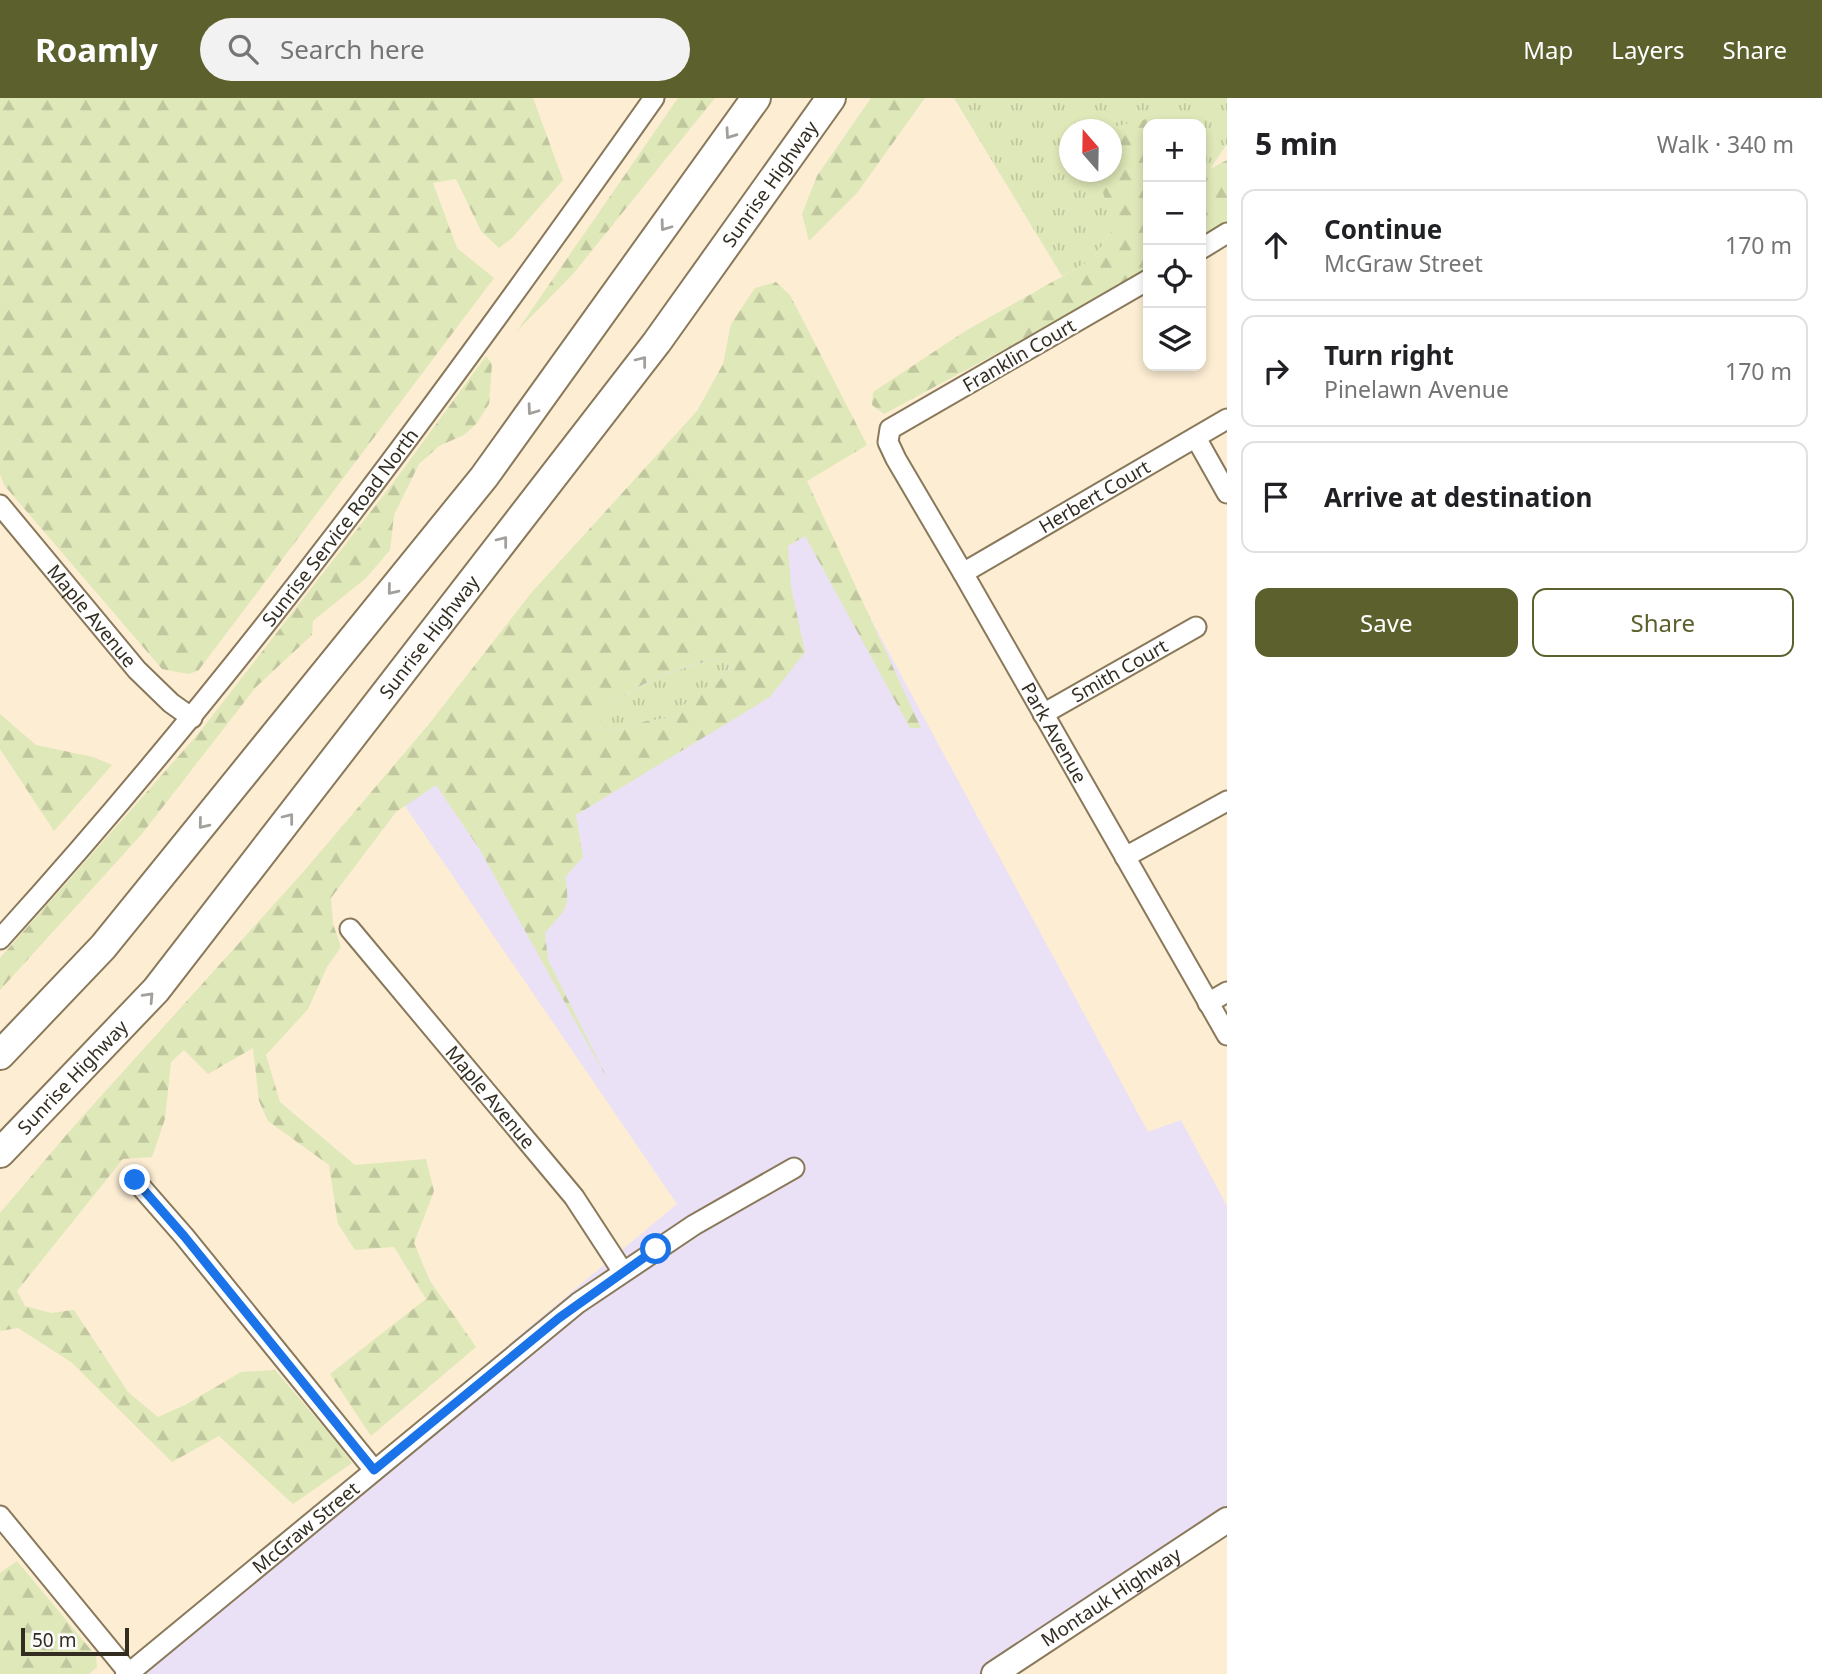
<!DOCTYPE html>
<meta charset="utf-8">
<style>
:root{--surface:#fff;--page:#f2f2f2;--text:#202124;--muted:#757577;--line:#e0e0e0;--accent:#5c602d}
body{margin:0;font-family:"Noto Sans",sans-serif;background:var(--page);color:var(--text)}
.controls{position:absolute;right:21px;top:21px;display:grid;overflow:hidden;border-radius:14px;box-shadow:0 4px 10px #0003}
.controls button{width:63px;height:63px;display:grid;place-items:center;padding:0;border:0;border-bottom:2px solid var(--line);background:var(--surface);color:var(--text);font:35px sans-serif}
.compass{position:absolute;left:1059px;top:21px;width:63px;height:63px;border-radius:50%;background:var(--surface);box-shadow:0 4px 10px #0003;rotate:340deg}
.scale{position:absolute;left:21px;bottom:18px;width:108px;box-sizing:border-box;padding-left:7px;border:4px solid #332c20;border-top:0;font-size:19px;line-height:24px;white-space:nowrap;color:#332c20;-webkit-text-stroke:5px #fcfcfc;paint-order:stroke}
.stop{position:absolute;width:21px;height:21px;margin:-16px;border:5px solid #1a73e8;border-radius:50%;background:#fff}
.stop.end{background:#1a73e8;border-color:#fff;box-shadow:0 2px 7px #0008}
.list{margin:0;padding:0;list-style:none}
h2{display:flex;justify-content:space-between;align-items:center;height:91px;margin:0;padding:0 28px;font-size:30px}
h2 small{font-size:23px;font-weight:400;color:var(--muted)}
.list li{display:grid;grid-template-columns:46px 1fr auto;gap:21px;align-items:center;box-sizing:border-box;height:112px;margin:0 14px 14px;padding:0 14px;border:2px solid var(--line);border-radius:14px}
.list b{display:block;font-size:26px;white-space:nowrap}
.list p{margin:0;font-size:23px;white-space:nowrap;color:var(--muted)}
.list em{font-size:23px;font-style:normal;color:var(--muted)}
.actions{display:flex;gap:14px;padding:21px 28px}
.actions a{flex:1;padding:16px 0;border:2px solid var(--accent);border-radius:14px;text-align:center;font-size:24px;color:var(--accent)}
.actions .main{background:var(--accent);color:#fff}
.icon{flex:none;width:38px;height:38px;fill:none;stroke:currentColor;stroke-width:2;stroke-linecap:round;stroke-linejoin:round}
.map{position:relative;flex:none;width:1227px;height:1576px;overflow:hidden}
header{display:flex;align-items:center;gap:42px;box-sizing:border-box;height:98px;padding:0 35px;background:var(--accent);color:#fff}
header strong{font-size:33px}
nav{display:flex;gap:38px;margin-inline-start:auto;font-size:24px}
.search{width:490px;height:63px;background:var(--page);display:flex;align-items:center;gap:18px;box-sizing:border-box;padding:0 24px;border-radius:38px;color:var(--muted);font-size:26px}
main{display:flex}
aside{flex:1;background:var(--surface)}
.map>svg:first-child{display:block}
</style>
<header>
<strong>Roamly</strong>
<div class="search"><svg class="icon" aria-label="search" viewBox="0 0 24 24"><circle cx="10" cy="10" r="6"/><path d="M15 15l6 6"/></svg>Search here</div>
<nav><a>Map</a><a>Layers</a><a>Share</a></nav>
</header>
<main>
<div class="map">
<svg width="1227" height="1576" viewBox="0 0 1227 1576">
<defs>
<pattern id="grass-tufts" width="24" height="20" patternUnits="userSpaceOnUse" patternTransform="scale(1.75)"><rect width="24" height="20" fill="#dfe8b8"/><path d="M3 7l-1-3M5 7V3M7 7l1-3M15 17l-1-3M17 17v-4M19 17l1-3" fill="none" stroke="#c0c79e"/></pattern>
<pattern id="forest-firs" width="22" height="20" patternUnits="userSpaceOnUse" patternTransform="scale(1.75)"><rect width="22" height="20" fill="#dfe8b8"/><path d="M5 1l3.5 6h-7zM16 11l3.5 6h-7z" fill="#c0c79e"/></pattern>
</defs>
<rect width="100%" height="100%" fill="#fcedd3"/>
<path fill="#eae1f6" d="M 789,370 L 1148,1034 L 1181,1022 L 1227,1108 L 1227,1422 L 994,1576 L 114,1576 L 677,1106 L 392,689 Z"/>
<g fill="url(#grass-tufts)">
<path d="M 954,0 L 1227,0 L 1227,46 L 1210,71 L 1201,65 L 1201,26 L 1164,26 L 1158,18 L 1115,29 L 1112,38 L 1112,32 L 1070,32 L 1070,74 L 1099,74 L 1113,131 L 1093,161 L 1062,178 Z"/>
<path d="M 717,561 L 734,564 L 719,583 L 701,592 L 669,620 L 646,623 L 621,631 L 597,632 C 600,626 602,617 607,612 C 634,586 681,569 717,561 Z"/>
</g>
<g fill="url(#forest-firs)" fill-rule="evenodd">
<path d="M 0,0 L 533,0 L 563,82 L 513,139 L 499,150 L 481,133 L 456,81 L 433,85 L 457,150 L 494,180 L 198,573 L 188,576 L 162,571 L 4,387 L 0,376 Z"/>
<path d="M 678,0 L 715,0 L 573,176 L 517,233 Z"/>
<path d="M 871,0 L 925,0 L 857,95 L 809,143 L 802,116 L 817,78 Z"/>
<path d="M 1158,18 L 1164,26 L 1148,26 L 1148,174 L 884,316 L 872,307 L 873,294 L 967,232 L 1093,161 L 1113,131 L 1098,76 L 1099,74 L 1112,74 L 1112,38 L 1114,29 Z"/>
<path d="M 1227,62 L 1227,132 L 1201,146 L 1201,65 L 1210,71 Z"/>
<path d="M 776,184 L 790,197 L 867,347 L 807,383 L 921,630 L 910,630 L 805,438 L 788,448 L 791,489 L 805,554 L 770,599 L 576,717 L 583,759 L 565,779 C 571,812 565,811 545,835 L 548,862 L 609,984 L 480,752 L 436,687 L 396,714 L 331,800 L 333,826 L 341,849 L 327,869 L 308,911 L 266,957 L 280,1004 L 355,1067 L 426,1061 L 434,1093 L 414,1145 L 430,1183 L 476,1249 L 371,1338 L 330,1276 L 426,1201 L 394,1149 L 355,1152 L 338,1126 L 329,1067 L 268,1023 L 259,1003 L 253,950 L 208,976 L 184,952 L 171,964 L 165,1021 L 152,1059 L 123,1061 L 17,1193 L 25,1208 L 51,1215 L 74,1212 L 128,1294 L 158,1319 L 185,1307 L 241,1274 L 275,1272 L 340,1348 L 352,1365 L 293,1406 L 219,1338 L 172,1364 L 71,1264 L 18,1230 L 0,1233 L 0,1115 L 74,1028 L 305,772 L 429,626 L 532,494 L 697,313 L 723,266 L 731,226 L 755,190 ZM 717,561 L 734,565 L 719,583 L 701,592 L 669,620 L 646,623 L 621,631 L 597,632 C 600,625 602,617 607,612 C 635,585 679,569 717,561 Z"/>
<path d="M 486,258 L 492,266 L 489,306 L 476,326 L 464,337 L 439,348 L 419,366 L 394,417 L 390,452 L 366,480 L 313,523 L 312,537 L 256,589 L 141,737 L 0,892 L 0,860 L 199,635 L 393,385 Z"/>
<path d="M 0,616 L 36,647 L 93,659 L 112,667 L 54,733 L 0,651 Z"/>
<path d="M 17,1463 L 96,1558 L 97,1569 L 89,1576 L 0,1576 L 0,1475 Z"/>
</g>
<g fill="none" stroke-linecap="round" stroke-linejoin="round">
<defs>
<g id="minor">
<path d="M 1201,151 L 1227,135"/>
<path id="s1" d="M 1148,182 L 890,331 L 888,344 L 896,361 L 963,475 L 1227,937"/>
<path d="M 1196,340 L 1227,395"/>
<path id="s2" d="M 0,407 L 137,572 L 171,605 L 192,620"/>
<path id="s3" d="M 963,475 L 1227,321"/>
<path id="s4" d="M 1043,616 L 1196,529"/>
<path d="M 1125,759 L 1227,703"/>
<path id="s5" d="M 350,831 L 574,1099 L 623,1174"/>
<path id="s6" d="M 0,841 C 240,577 449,290 654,0"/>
<path d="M 1208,905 L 1227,894"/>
<path d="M 135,1082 L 184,1138 L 374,1372"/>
<path id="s7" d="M 0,1418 L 129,1575 L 578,1205 L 694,1127 L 794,1070"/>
</g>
<g id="major">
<path d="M 128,1576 L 130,1576"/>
<path id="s8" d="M 994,1576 L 1227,1422"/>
</g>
<g id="highway">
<path d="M 0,957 L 103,849 L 484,379 L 756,0"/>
<path id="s9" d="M 0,1055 L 156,892 L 657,244 L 831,0"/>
</g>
</defs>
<use href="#minor" stroke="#89785a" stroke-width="23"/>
<use href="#major" stroke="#89785a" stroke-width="28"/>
<use href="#highway" stroke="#89785a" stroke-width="32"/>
<use href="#minor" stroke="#fff" stroke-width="19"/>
<use href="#major" stroke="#fff" stroke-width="24"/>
<use href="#highway" stroke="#fff" stroke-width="28"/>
</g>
<defs><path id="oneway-chevron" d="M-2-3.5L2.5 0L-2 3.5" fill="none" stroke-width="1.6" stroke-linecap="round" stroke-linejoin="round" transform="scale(1.75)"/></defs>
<g stroke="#a3a09b">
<use href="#oneway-chevron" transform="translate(730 36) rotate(125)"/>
<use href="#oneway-chevron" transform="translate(665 128) rotate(126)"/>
<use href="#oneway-chevron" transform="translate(642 263) rotate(-52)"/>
<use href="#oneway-chevron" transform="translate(532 312) rotate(126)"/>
<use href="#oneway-chevron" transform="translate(503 443) rotate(-52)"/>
<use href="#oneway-chevron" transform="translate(392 492) rotate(129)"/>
<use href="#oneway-chevron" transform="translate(289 720) rotate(-52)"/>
<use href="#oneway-chevron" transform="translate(203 726) rotate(129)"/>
<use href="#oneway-chevron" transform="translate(149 899) rotate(-47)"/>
</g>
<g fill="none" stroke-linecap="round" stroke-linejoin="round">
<path stroke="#1a73e8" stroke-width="9" d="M 135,1082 L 184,1138 L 374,1372 L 559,1220 L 656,1151"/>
</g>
<g text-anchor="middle" stroke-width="5" stroke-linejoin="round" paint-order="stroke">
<g font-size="19" fill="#332c20" stroke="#fcfcfc">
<text dy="7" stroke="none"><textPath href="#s9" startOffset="1239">Sunrise Highway</textPath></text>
<text transform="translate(1019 257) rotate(-30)" y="7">Franklin Court</text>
<text dy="7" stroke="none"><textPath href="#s3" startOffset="152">Herbert Court</textPath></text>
<text dy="7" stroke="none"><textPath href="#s6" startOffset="534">Sunrise Service Road North</textPath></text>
<text dy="7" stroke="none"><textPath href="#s2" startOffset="144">Maple Avenue</textPath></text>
<text dy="7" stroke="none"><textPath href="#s9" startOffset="672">Sunrise Highway</textPath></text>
<text dy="7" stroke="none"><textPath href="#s4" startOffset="88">Smith Court</textPath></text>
<text dy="7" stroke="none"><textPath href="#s1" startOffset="646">Park Avenue</textPath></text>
<text dy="7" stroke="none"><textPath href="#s9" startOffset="105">Sunrise Highway</textPath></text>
<text dy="7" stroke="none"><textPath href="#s5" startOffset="219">Maple Avenue</textPath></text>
<text dy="7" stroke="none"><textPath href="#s7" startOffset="432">McGraw Street</textPath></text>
<text dy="7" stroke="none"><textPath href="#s8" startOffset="140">Montauk Highway</textPath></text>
</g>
</g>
</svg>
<div class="controls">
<button>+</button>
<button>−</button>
<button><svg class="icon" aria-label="locate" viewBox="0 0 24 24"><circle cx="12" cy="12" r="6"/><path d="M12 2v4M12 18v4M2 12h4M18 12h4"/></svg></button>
<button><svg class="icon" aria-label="layers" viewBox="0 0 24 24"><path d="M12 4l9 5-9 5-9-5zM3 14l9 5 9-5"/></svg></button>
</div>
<svg class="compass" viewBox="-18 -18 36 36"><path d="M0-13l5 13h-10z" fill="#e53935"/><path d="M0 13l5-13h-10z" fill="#757577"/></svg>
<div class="scale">50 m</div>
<div class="stop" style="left:656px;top:1151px"></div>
<div class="stop end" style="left:135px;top:1082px"></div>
</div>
<aside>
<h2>5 min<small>Walk · 340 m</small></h2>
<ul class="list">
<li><svg class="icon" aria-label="ahead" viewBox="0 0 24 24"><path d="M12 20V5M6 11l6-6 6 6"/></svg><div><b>Continue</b><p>McGraw Street</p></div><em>170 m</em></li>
<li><svg class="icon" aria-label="right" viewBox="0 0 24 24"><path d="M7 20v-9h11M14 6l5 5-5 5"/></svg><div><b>Turn right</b><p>Pinelawn Avenue</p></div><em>170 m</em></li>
<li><svg class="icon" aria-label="arrive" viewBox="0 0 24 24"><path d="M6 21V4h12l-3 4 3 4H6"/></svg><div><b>Arrive at destination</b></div></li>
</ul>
<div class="actions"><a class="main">Save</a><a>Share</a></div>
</aside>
</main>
